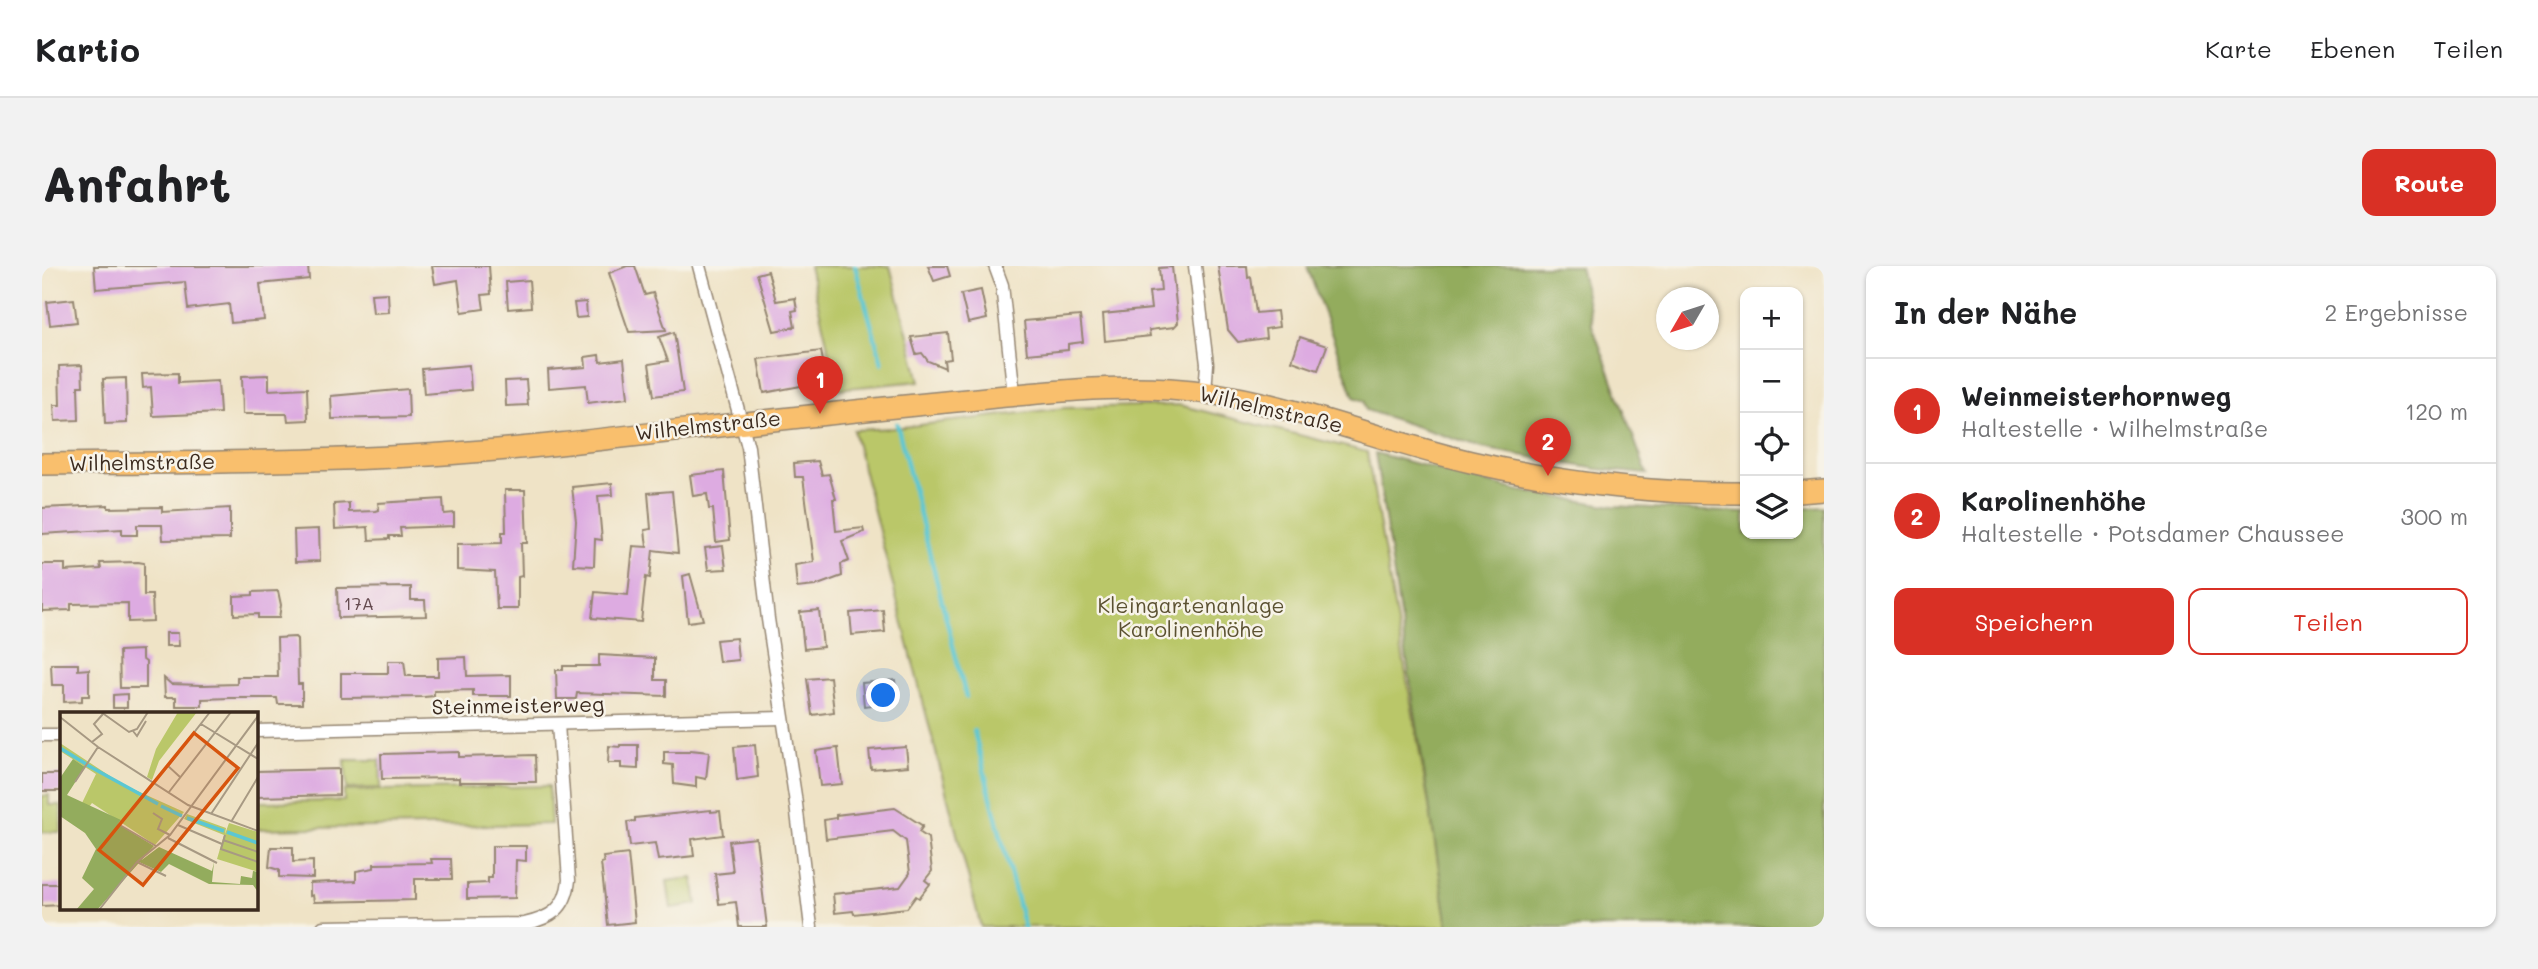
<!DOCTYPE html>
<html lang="de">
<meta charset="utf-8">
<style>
:root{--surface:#fff;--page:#f2f2f2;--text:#202124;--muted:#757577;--line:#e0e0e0;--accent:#d93025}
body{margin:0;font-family:Mali,sans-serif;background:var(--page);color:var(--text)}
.controls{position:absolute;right:21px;top:21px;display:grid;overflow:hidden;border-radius:14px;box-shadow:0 2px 5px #0004}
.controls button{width:63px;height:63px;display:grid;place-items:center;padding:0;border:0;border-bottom:2px solid var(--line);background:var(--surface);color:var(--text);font:35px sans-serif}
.compass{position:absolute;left:1614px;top:21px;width:63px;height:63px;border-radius:50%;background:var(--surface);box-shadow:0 2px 5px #0004;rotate:231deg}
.you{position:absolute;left:842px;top:430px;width:24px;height:24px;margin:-18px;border:5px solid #fff;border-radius:50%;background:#1a73e8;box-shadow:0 0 0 10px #1a73e833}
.badge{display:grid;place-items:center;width:46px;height:46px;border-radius:50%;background:var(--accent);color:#fff;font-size:23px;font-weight:700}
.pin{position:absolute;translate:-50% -58px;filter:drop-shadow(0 2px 4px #0008)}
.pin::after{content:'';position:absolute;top:37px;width:24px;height:21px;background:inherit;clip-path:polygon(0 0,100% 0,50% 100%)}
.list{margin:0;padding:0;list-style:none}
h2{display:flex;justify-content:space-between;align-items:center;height:91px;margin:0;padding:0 28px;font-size:30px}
h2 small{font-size:23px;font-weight:400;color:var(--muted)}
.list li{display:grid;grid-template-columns:46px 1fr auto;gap:21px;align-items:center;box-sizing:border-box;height:105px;padding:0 28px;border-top:2px solid var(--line)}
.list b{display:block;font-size:26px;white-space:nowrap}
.list p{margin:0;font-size:23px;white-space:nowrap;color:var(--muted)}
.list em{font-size:23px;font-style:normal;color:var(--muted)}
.actions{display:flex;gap:14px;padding:21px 28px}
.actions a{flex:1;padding:16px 0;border:2px solid var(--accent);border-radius:14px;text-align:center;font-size:24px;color:var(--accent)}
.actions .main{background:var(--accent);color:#fff}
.icon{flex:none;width:38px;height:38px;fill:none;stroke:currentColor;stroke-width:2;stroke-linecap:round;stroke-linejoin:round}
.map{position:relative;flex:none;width:1782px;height:661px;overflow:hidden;border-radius:14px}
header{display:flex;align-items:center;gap:42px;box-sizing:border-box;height:98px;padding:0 35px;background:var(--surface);border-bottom:2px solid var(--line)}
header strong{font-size:33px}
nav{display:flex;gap:38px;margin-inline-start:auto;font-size:24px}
.intro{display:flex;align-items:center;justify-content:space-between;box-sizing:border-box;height:168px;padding:0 42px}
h1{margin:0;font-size:49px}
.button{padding:18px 32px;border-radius:14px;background:var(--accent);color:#fff;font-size:24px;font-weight:700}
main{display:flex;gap:42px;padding:0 42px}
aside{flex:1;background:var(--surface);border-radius:14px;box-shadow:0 2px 5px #0004}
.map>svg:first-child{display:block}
</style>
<header>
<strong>Kartio</strong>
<nav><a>Karte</a><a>Ebenen</a><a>Teilen</a></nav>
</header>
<div class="intro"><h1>Anfahrt</h1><a class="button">Route</a></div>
<main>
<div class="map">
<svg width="1782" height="661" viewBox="0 0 1782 661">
<rect width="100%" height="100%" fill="#f7f3e8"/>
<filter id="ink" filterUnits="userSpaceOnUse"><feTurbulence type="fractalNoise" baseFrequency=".0143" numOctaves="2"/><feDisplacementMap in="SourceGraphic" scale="14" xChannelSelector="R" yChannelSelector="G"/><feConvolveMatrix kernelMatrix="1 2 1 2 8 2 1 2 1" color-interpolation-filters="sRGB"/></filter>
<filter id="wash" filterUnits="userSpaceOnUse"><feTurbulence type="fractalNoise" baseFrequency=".00686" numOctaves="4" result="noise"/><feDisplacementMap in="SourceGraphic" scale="28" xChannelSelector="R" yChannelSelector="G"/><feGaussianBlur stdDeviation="1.57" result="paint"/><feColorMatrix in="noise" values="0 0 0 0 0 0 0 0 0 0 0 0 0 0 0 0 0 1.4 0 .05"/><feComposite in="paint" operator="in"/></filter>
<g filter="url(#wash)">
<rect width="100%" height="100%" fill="#efe3c6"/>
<g fill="#bac769" stroke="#7a7844" stroke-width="2">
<path d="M 767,0 L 848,0 L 878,115 L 796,123 Z"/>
<path d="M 1137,139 L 1325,186 L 1387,539 L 1406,661 L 939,661 L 811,164 L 852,162 L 1022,142 Z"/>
<path d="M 303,494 L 338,494 L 339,522 L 305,523 Z"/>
<path d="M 507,520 L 509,558 L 214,563 L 214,536 L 302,535 L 302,525 Z"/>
<path d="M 7,529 L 7,539 L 19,539 L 19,566 L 0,566 L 0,530 Z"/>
<path d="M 651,612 L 655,638 L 629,642 L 625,615 Z"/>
</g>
<g fill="#93ac5d" stroke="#676b3e" stroke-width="2">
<path d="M 1265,0 L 1538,0 L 1550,59 L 1605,208 L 1555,203 L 1440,182 L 1324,144 L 1322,135 L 1312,131 Z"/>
<path d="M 1333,187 L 1478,225 L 1571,240 L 1703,247 L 1703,268 L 1756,268 L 1756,243 L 1782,241 L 1782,661 L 1406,661 Z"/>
</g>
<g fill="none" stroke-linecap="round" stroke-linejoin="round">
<g stroke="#5bc7d3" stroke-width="4.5">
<path d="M 813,0 L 840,97"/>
<path d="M 855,158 L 924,431"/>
<path d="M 932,465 L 982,661"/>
</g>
</g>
<g id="blocks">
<g fill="#ddabe1">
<path d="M 52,0 L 266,0 L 267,13 L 218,18 L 222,54 L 189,57 L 187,38 L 146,43 L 143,16 L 54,23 Z"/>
<path d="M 390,0 L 447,0 L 449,28 L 440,29 L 442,43 L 420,46 L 416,14 L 393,18 Z"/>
<path d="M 585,0 L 593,0 L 603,29 L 611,27 L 624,64 L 587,66 L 567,7 Z"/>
<path d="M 886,0 L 905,0 L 908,10 L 892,15 Z"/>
<path d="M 1176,0 L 1205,0 L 1206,12 L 1209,11 L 1214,47 L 1235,45 L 1237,61 L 1223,63 L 1224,72 L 1196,76 L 1186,64 Z"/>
<path d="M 1130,1 L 1136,57 L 1132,61 L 1107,64 L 1108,70 L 1063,75 L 1061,48 L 1109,43 L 1107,26 L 1119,25 L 1117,2 Z"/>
<path d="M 726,5 L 734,35 L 753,32 L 755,44 L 750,45 L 753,61 L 732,65 L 715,8 Z"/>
<path d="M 487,14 L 489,41 L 466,43 L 464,16 Z"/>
<path d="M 939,24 L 945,53 L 926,57 L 919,28 Z"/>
<path d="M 346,27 L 347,46 L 331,47 L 329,28 Z"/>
<path d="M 32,33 L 35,56 L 8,59 L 5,36 Z"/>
<path d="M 544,36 L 545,51 L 534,52 L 532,37 Z"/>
<path d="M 1038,50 L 1041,76 L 1026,78 L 1026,84 L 985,88 L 982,55 Z"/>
<path d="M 632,66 L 641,126 L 612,130 L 607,98 L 626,95 L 617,71 Z"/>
<path d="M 906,67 L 909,93 L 902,94 L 903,102 L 886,95 L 880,87 L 874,88 L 869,71 Z"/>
<path d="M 1258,71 L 1285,80 L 1276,104 L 1250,95 Z"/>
<path d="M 779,85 L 784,110 L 763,113 L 764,119 L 722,127 L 716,93 Z"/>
<path d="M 557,89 L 558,96 L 582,93 L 586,132 L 546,137 L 544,119 L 507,122 L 506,104 L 544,101 L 543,91 Z"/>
<path d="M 40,99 L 41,120 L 36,120 L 37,154 L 13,155 L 12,139 L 18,139 L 17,100 Z"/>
<path d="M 427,99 L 429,124 L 382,128 L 380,103 Z"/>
<path d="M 136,107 L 136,117 L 176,115 L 178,147 L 111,150 L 109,121 L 101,122 L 100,108 Z"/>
<path d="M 227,109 L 227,124 L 265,122 L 266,154 L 246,155 L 245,148 L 201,148 L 200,110 Z"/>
<path d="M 84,112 L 85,157 L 63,158 L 61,113 Z"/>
<path d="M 484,114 L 486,139 L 464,140 L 463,115 Z"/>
<path d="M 366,123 L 367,151 L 290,153 L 289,130 Z"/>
<path d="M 776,195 L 780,209 L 787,208 L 794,233 L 791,233 L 794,265 L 821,262 L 822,266 L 800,275 L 807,295 L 799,298 L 800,310 L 773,320 L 755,322 L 753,299 L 772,296 L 761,211 L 753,211 L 752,197 Z"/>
<path d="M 682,205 L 688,274 L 674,276 L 671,243 L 667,243 L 665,228 L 651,230 L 648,209 Z"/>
<path d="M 570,217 L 571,229 L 556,230 L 560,274 L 553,273 L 552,300 L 531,299 L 534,255 L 530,221 Z"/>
<path d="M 463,224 L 483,224 L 485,277 L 479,277 L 480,310 L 476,311 L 476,343 L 455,343 L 453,306 L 415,304 L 415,278 L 460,277 L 460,266 L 464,266 Z"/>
<path d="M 630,225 L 636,287 L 611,284 L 608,312 L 604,311 L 603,318 L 599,356 L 550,352 L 553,326 L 586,329 L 591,280 L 605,281 L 603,264 L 609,263 L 606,227 Z"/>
<path d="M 401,233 L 402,248 L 412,247 L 412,260 L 358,262 L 359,270 L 347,270 L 347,273 L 327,274 L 326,261 L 293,263 L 292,238 L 307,237 L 307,246 L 334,245 L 337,244 L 336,237 Z"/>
<path d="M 66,239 L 66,242 L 120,241 L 120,246 L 188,242 L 188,273 L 121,274 L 120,259 L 95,259 L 95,269 L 80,269 L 80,263 L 0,268 L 0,242 Z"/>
<path d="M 277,263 L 278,295 L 253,296 L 252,264 Z"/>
<path d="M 681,280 L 684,303 L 666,304 L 663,282 Z"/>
<path d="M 96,296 L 102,297 L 102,329 L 110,329 L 111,355 L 86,356 L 86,337 L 29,338 L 29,344 L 0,345 L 0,298 L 23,298 L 23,305 L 59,303 L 58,297 Z"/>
<path d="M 648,308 L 661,354 L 646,356 L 641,310 Z"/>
<path d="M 369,321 L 369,334 L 383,334 L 384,350 L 296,352 L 295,322 Z"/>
<path d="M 236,325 L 239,339 L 237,352 L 216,352 L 216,348 L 192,349 L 192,330 L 211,329 L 211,326 Z"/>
<path d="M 777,344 L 781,381 L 762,383 L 758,346 Z"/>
<path d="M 841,344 L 843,366 L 810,369 L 808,347 Z"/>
<path d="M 124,367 L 136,367 L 137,380 L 124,380 Z"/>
<path d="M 253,371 L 255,373 L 256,418 L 260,418 L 260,438 L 236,438 L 235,432 L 188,432 L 160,433 L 160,440 L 134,440 L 134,431 L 123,431 L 122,412 L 129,418 L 160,419 L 195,418 L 195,411 L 236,411 L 235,372 Z"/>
<path d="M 694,372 L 696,394 L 677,396 L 674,374 Z"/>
<path d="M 100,384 L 100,393 L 104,396 L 104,422 L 78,422 L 77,385 Z"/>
<path d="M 557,389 L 613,392 L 613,414 L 624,414 L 624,430 L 535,427 L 534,433 L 515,433 L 514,404 L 521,404 L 521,400 L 557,400 Z"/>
<path d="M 424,391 L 425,410 L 469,409 L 469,430 L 431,430 L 431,424 L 392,425 L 392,430 L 382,431 L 299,432 L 299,407 L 346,407 L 346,395 L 362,395 L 364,410 L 396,410 L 396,392 Z"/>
<path d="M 9,398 L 36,398 L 36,404 L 47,403 L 47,430 L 40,430 L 40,435 L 22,436 L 22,419 L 10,419 Z"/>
<path d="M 788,411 L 792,446 L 770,449 L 765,413 Z"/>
<path d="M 853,414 L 855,436 L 822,440 L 820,417 Z"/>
<path d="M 85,428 L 85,442 L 71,442 L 71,429 Z"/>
<path d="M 578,479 L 596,479 L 596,503 L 579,502 L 579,497 L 566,497 L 567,480 L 578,481 Z"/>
<path d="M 713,479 L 716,511 L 695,514 L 692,481 Z"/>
<path d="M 864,481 L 866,500 L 829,503 L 827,484 Z"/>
<path d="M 796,482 L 800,518 L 778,520 L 774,485 Z"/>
<path d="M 648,484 L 667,486 L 664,513 L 654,511 L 654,521 L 632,518 L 631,499 L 622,498 L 622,486 L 647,486 Z"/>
<path d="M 417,486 L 417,491 L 493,489 L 494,516 L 417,516 L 417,512 L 340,513 L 339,488 Z"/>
<path d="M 297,503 L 297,529 L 214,531 L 214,505 Z"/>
<rect x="0" y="508" width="19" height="17"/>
<path d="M 853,542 L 881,560 L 877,566 L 886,572 L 890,605 L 883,614 L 888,618 L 877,632 L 874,630 L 865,642 L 812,648 L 811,645 L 793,647 L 791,628 L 858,621 L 868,607 L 864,575 L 851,565 L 784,573 L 782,554 L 794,552 L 794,549 Z"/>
<path d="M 669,544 L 669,546 L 678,545 L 681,569 L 650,573 L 652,590 L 616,594 L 613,577 L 588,580 L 585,556 L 593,555 L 593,552 Z"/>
<path d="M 714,572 L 725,661 L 697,661 L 694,636 L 677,638 L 673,608 L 691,606 L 687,575 Z"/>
<path d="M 450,580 L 484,580 L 484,595 L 474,594 L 473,632 L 425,633 L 425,618 L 446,617 L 446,612 L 450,612 Z"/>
<path d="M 229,581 L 251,581 L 251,596 L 271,595 L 271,612 L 237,611 L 237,604 L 227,601 Z"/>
<path d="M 586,588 L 593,656 L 566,659 L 559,597 L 562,596 L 561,591 Z"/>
<path d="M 389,593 L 409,593 L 410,613 L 373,613 L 373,634 L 272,636 L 271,629 L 268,630 L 268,617 L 314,615 L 314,605 L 332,602 L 332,598 L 390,597 Z"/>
<path d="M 0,618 L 19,618 L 19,639 L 0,640 Z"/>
</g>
</g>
</g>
<g filter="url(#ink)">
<use href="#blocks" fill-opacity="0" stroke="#958672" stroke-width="2"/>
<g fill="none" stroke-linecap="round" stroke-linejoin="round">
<defs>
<g id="street">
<path d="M 657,0 L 706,181 L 726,353 L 753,530 L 769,661"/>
<path d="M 953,0 L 960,19 L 972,129"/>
<path d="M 1153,0 L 1165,98 L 1163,127"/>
<path d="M 214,465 L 740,452"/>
<path d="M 0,469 L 19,469"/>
<path d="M 281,661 L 482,658 C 509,652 524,643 527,614 L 516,458"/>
</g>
<g id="primary">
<path d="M 0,198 C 173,196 345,197 517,178 C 646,164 775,148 904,136 C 978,129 1053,119 1128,123 C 1231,129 1329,173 1429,196 C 1519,217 1612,228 1703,227"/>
<path d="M 1756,226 L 1782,224"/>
</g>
</defs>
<use href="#street" stroke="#958672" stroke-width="15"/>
<use href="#primary" stroke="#958672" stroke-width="24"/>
<use href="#street" stroke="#fff" stroke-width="12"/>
<use href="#primary" stroke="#f9bf6d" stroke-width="21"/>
</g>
</g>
<g text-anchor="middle" stroke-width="5" stroke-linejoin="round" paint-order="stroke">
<g font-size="18" fill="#644a4f">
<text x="317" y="344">17A</text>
</g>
<g font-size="21" fill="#3b2a1e" stroke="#f7f3e8">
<text transform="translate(1229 144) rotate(13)" y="7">Wilhelmstraße</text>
<text transform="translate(666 160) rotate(-6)" y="7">Wilhelmstraße</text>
<text transform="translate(100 197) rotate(-1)" y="7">Wilhelmstraße</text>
<text transform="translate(476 440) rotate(-1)" y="7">Steinmeisterweg</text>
</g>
<g font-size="21" fill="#5b5131" stroke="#f7f3e8">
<text x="1149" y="347">Kleingartenanlage<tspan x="1149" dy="24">Karolinenhöhe</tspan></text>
</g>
</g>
<g transform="translate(18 446)">
<rect width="198" height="198" fill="#efe3c6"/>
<path d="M 118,0 L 137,0 L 99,49 L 92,68 L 87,65 L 96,37 ZM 0,31 L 62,72 L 124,100 L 95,133 L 32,91 L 29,95 L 22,91 L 36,62 L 0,39 ZM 127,102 L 166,116 L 165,122 L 169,111 L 198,120 L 198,160 L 157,147 L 164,123 L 124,107 Z" fill="#bac769"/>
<path d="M 13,47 L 25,55 L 7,83 L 61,108 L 58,112 L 94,134 L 37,198 L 16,198 L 34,177 L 22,166 L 36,137 L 25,121 L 0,104 L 0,66 ZM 99,135 L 152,159 L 154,150 L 152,170 L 180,172 L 181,164 L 192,166 L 193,159 L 198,160 L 198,180 L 193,173 L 149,172 L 109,152 L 101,160 L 79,150 Z" fill="#93ac5d"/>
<path fill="none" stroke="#5bc7d3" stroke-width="3.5" d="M 0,36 L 26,52M 27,53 L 98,92M 101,94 L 122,104M 127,106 L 164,119M 167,120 L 198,131"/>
<path fill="none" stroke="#a79983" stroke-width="2" d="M 41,0 L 69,20 L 77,17 L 88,0M 0,5 L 38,35 L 128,93 L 198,119M 141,12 L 198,47M 73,19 L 77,24 L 86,9M 32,30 L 42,22 L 34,12 L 43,2M 120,65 L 108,54 L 150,0M 15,70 L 38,35M 109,80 L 171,0M 93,101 L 102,107 L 98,117 L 110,123M 151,102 L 198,31M 171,110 L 198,65M 58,112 L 96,134M 118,113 L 162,132M 165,123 L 161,137 L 198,150M 108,126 L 157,151M 163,128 L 198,140M 77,150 L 106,164M 39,198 L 77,150 L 110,123 L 198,4"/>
<path fill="#d7540e" fill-opacity="0.15" stroke="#d7540e" stroke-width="3.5" d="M 134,21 L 178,56 L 83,173 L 39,138 Z"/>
<rect width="198" height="198" fill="none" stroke="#3b2a1e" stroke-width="3.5"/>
</g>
</svg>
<div class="controls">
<button>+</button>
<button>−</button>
<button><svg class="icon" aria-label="locate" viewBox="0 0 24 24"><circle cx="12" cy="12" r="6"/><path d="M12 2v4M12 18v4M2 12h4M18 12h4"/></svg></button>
<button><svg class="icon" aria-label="layers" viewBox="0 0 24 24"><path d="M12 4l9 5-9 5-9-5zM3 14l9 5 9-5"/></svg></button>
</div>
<svg class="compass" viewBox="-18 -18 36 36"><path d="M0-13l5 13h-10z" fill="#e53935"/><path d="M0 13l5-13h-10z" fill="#757577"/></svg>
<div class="you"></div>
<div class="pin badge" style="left:778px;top:148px">1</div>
<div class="pin badge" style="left:1506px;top:210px">2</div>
</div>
<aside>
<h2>In der Nähe<small>2 Ergebnisse</small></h2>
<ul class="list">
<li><span class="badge">1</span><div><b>Weinmeisterhornweg</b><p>Haltestelle · Wilhelmstraße</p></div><em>120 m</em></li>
<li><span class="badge">2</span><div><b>Karolinenhöhe</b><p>Haltestelle · Potsdamer Chaussee</p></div><em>300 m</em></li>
</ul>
<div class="actions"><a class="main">Speichern</a><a>Teilen</a></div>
</aside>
</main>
